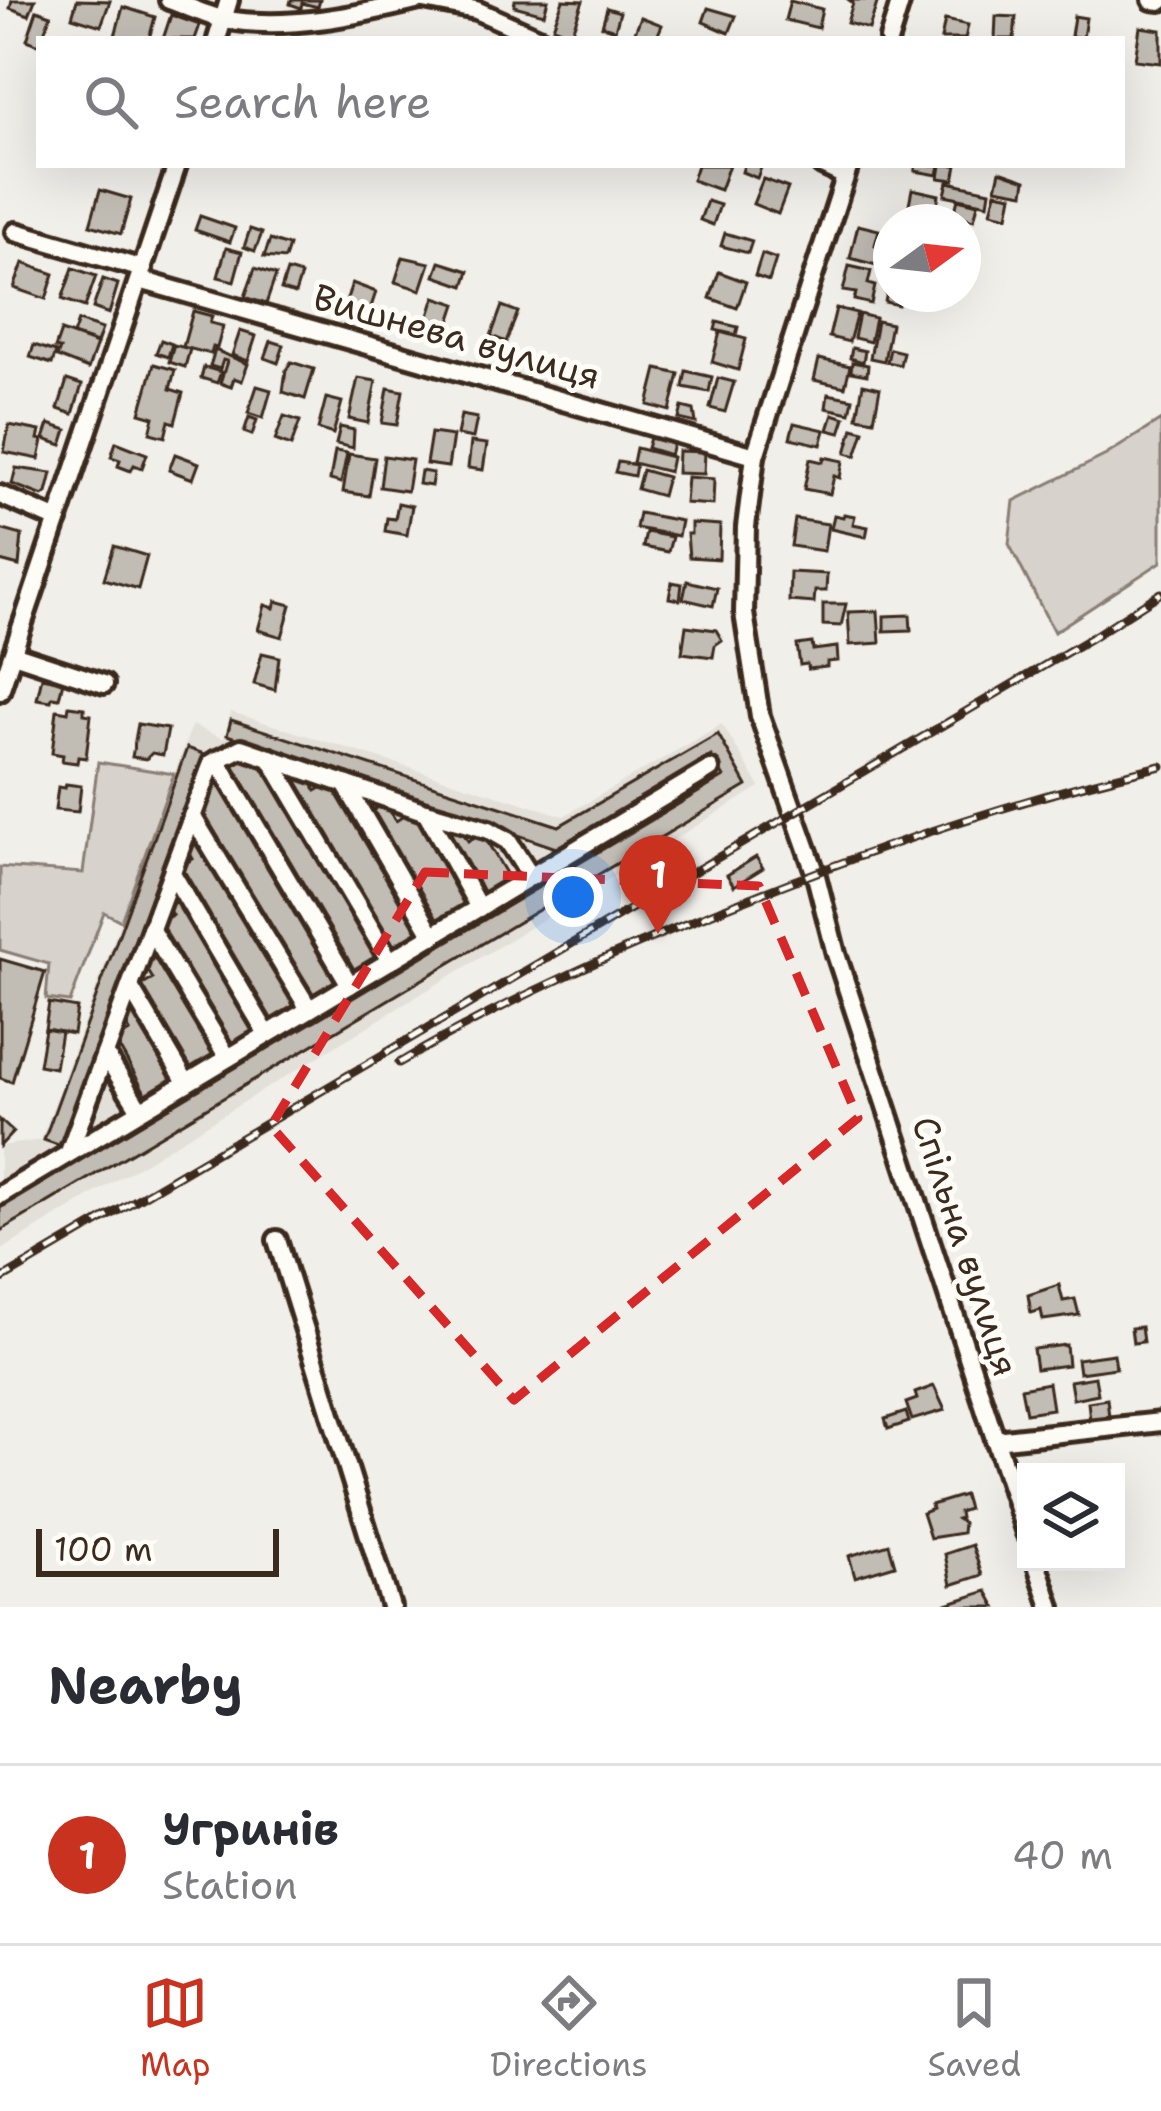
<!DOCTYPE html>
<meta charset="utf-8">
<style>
:root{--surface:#fff;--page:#f7f7f7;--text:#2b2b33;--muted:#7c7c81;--line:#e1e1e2;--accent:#c8321e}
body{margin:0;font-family:"Shantell Sans",sans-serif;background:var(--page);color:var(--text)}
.controls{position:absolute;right:36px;bottom:36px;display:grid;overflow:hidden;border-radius:0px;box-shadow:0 12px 48px #0002}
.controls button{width:108px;height:108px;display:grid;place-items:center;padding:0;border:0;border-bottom:3px solid var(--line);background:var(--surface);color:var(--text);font:60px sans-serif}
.compass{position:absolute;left:873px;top:204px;width:108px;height:108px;border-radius:50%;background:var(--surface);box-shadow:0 12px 48px #0002;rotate:75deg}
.scale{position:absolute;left:36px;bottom:30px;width:243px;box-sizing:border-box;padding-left:12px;border:6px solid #3b2a1e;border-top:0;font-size:33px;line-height:42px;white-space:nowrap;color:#3b2a1e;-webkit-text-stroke:9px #fdfcf7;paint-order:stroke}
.you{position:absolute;left:573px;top:897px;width:42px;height:42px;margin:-30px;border:9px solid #fff;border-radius:50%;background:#1a73e8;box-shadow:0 0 0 18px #1a73e833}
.badge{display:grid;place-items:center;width:78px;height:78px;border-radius:50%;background:var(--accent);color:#fff;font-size:39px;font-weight:700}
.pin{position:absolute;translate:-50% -99px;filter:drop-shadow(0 3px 6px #0008)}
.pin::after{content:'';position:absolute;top:63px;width:42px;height:36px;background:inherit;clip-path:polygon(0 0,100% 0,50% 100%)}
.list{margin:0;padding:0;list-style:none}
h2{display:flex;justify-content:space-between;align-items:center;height:156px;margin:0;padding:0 48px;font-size:51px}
h2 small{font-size:39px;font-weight:400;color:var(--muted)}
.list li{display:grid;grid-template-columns:78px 1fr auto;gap:36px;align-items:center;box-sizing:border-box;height:180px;padding:0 48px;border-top:3px solid var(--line)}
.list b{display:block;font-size:45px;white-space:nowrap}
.list p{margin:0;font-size:39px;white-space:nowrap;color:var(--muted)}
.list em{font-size:39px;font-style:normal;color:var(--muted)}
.icon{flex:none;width:66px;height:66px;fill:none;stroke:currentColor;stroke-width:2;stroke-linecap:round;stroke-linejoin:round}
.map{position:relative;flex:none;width:1161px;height:1607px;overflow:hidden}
.search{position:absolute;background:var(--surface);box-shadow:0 12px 48px #0002;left:36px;right:36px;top:36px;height:132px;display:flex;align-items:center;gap:30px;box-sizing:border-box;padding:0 42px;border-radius:0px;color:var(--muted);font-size:45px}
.sheet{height:336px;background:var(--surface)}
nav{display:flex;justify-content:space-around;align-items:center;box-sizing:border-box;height:168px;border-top:3px solid var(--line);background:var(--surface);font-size:33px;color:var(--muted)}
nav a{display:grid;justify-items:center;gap:6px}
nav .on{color:var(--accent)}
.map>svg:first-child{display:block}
</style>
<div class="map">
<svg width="1161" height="1607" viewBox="0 0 1161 1607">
<rect width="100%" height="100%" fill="#f1efea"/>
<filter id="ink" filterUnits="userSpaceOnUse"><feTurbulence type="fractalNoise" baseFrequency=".00833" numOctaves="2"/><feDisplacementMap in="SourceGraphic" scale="24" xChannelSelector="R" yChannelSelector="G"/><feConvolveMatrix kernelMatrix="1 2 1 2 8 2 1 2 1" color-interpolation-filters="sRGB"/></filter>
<g filter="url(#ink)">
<path fill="#e3e0da" d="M 231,712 L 564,816 L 722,724 L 760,787 L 0,1251 L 0,1146 L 41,1140 L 192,725 L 224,739 Z"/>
<g fill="#d7d2cc" stroke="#897e75" stroke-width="3">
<path d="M 1161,420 L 1161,562 L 1054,632 L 1009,544 L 1014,501 L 1106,455 Z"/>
<path d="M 98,762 L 174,774 L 121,921 L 104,912 L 70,1002 L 46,999 L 49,964 L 0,950 L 0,867 L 83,873 Z"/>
</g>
<g fill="#c1bcb4" stroke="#3b2a1e" stroke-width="3">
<path d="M 12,0 L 35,0 L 29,15 L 10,8 Z"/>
<path d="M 77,0 L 110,1 L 101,26 L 72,17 Z"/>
<path d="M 291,0 L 320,0 L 318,7 L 302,3 L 301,8 L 290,4 Z"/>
<path d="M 515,0 L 548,0 L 544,14 L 514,6 Z"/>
<path d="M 563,0 L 583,1 L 571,34 L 553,27 Z"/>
<path d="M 878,0 L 869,29 L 847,23 L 853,3 L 849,0 Z"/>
<path d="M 790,1 L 822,9 L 818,28 L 785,20 Z"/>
<path d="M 123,7 L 155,17 L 149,39 L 115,36 Z"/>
<path d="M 607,8 L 620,12 L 615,30 L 602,26 Z"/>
<path d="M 708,8 L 736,16 L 729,33 L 703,22 Z"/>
<path d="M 37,10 L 51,15 L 39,45 L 27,40 Z"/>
<path d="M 171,15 L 200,25 L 195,39 L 163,39 Z"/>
<path d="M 996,16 L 1016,17 L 1014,39 L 995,39 Z"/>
<path d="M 1074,16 L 1086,18 L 1083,38 L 1071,36 Z"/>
<path d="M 641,17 L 662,25 L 656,39 L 632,39 Z"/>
<path d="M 945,20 L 968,25 L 965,39 L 941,39 Z"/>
<path d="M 1140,27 L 1161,30 L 1161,63 L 1135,60 Z"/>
<path d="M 697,165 L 729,165 L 720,190 L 692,180 Z"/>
<path d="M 744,165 L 762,165 L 757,178 L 742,172 Z"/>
<path d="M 916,165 L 940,165 L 938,175 L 915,171 Z"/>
<path d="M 941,165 L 957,165 L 954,180 L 939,178 Z"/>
<path d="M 1000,171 L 1026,180 L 1024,193 L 996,188 Z"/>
<path d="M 763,179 L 788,188 L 778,214 L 753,204 Z"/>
<path d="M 948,182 L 990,191 L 988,204 L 945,195 Z"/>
<path d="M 912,189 L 939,195 L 934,220 L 907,214 Z"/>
<path d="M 100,190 L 131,199 L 121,234 L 90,225 Z"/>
<path d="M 996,192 L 1012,195 L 1008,216 L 991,212 Z"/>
<path d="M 958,199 L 978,204 L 974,220 L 954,215 Z"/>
<path d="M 707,201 L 720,205 L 713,225 L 700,220 Z"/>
<path d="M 200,216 L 235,228 L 230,242 L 195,230 Z"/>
<path d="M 858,225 L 879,230 L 875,245 L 891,255 L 891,269 L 850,258 Z"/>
<path d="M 250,229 L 262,233 L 255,251 L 244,247 Z"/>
<path d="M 725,233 L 752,241 L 748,253 L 721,246 Z"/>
<path d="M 270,240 L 289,246 L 285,259 L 264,257 Z"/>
<path d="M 226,248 L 242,252 L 234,281 L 218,277 Z"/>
<path d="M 762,254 L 776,259 L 769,281 L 755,276 Z"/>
<path d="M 403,257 L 430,263 L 421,290 L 395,282 Z"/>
<path d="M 440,262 L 469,271 L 464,286 L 435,276 Z"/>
<path d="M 23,263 L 54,274 L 46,299 L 14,288 Z"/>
<path d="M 849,266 L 871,271 L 868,284 L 875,286 L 871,304 L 854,300 L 856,293 L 843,291 Z"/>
<path d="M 73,268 L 96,276 L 85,307 L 62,299 Z"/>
<path d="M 255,268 L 276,275 L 266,304 L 245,297 Z"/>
<path d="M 287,271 L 301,275 L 295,294 L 281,290 Z"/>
<path d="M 719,272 L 746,282 L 737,308 L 710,298 Z"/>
<path d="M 891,272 L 891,294 L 900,294 L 898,305 L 885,302 Z"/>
<path d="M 103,279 L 118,284 L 109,314 L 93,308 Z"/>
<path d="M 352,283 L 376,292 L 367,319 L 343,311 Z"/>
<path d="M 435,297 L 456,304 L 447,331 L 426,325 Z"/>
<path d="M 502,306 L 518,312 L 506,342 L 491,336 Z"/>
<path d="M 836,308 L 857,313 L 849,342 L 829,337 Z"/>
<path d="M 193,311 L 212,316 L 210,323 L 223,326 L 217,348 L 213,347 L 211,354 L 183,347 Z"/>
<path d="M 859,314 L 875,318 L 870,342 L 854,338 Z"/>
<path d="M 78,321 L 102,329 L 97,343 L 73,335 Z"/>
<path d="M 877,321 L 891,324 L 884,361 L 870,358 Z"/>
<path d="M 717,322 L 738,327 L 736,335 L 715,330 Z"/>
<path d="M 61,331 L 97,344 L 88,369 L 57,357 L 60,349 L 55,348 Z"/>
<path d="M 240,331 L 256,336 L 248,361 L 232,355 Z"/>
<path d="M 720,332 L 746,339 L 738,370 L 712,362 Z"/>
<path d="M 161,340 L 172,344 L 168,357 L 156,353 Z"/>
<path d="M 271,341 L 284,345 L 278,363 L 265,358 Z"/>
<path d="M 34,345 L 56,352 L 52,364 L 30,357 Z"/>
<path d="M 174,345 L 190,349 L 185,367 L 169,362 Z"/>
<path d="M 852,348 L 865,351 L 863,362 L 850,358 Z"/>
<path d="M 890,349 L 903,352 L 900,365 L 887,362 Z"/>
<path d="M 215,350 L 248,364 L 242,381 L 234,378 L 231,387 L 220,383 L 227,361 L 223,360 L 220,369 L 210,366 Z"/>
<path d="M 819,359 L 850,366 L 845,387 L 814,380 Z"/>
<path d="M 291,362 L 314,369 L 305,399 L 283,392 L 286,370 Z"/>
<path d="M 852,362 L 868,365 L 867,375 L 851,372 Z"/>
<path d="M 154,364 L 175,370 L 170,389 L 183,393 L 175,423 L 169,421 L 165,437 L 150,433 L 154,417 L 140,413 Z"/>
<path d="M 204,367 L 221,372 L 217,383 L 201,378 Z"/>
<path d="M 657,369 L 679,374 L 670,411 L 648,405 Z"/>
<path d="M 686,371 L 712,377 L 709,392 L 683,387 Z"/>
<path d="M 358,378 L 376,381 L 368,423 L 349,419 Z"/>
<path d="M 718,378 L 734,382 L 725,412 L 710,408 Z"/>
<path d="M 67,380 L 82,385 L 73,414 L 58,409 Z"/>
<path d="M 863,384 L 880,388 L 874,420 L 857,417 Z"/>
<path d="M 257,386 L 271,390 L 263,418 L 248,413 Z"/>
<path d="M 388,388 L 403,391 L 397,425 L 382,423 Z"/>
<path d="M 828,394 L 853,399 L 850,413 L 826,408 Z"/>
<path d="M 326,398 L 342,402 L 333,434 L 318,429 Z"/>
<path d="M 682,407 L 694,410 L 696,423 L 679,419 Z"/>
<path d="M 833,414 L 845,418 L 840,433 L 828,430 Z"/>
<path d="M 461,415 L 477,418 L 473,438 L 457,435 Z"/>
<path d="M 284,416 L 300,421 L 291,446 L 275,440 Z"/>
<path d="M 249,417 L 257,420 L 252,435 L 244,432 Z"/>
<path d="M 794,423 L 825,430 L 821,445 L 790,438 Z"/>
<path d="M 49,424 L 67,430 L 62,445 L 44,439 Z"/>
<path d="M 9,425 L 40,431 L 38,439 L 43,440 L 39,459 L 4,452 Z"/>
<path d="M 340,427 L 354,430 L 353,448 L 336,444 Z"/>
<path d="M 853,428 L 864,431 L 856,456 L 846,453 Z"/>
<path d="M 431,433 L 453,436 L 448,467 L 426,464 Z"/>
<path d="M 650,438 L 673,444 L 670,455 L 647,448 Z"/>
<path d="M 116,442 L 147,454 L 142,468 L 134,465 L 131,471 L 118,466 L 120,460 L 111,457 Z"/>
<path d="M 471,442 L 487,444 L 483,470 L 468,468 Z"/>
<path d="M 636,448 L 672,457 L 669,472 L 633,463 Z"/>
<path d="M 335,451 L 347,453 L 341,483 L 330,480 Z"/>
<path d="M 678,451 L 705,452 L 704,474 L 677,473 Z"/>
<path d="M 175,454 L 199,463 L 193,479 L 169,470 Z"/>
<path d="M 349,454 L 375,458 L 369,496 L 343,492 Z"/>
<path d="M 384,456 L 412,460 L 407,491 L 380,487 Z"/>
<path d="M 824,457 L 843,461 L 840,478 L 834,476 L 830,494 L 804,489 L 810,459 L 823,462 Z"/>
<path d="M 618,462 L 636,465 L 634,476 L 615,472 Z"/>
<path d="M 16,468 L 52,473 L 47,493 L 43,496 L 12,484 Z"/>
<path d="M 642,470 L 667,477 L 662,496 L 637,489 Z"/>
<path d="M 421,471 L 433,473 L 431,486 L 419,484 Z"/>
<path d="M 687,477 L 714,479 L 713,505 L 685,503 Z"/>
<path d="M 398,503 L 412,506 L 407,535 L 385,531 L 387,518 L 395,519 Z"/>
<path d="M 639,513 L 681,521 L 678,536 L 636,528 Z"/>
<path d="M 844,514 L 855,516 L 853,524 L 868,527 L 866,537 L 831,529 L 834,515 L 843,517 Z"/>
<path d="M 795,519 L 828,524 L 824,551 L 791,546 Z"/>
<path d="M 691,523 L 720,525 L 719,559 L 689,557 L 687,534 L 691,534 Z"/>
<path d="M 0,529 L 22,535 L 19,566 L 0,561 Z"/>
<path d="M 646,532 L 672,537 L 668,552 L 643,547 Z"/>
<path d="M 114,546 L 147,556 L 138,589 L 104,579 Z"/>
<path d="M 790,572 L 827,574 L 826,591 L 815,591 L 814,603 L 789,601 Z"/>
<path d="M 687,581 L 717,588 L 713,606 L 683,599 Z"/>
<path d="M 672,582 L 682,584 L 680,600 L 669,598 Z"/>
<path d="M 276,601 L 291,605 L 282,637 L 258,630 L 265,605 L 274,608 Z"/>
<path d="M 823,604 L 846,604 L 841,626 L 823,625 Z"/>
<path d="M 878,611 L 880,643 L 850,645 L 848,612 Z"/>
<path d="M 910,615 L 911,630 L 884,631 L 884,616 Z"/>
<path d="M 686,626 L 716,630 L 722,640 L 715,645 L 713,657 L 682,653 Z"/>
<path d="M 812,643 L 813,650 L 837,647 L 838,661 L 827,662 L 827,667 L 808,669 L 807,664 L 800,665 L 797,645 Z"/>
<path d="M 262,653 L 279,657 L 275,690 L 254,684 Z"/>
<path d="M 42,677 L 63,681 L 59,698 L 52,697 L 51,701 L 37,699 Z"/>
<path d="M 69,706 L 84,708 L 84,714 L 91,715 L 86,758 L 78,757 L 77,763 L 62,761 L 63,755 L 52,753 L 57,710 L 68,712 Z"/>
<path d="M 231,720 L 559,826 L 718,734 L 747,786 L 0,1231 L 0,1208 L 724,777 L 711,756 L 559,849 L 227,735 Z"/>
<path d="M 138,724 L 168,729 L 163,755 L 152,753 L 146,759 L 132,757 Z"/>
<path d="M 187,748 L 204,754 L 61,1146 L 44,1140 Z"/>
<path d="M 250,755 L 264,766 L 379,958 L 353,974 L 229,768 Z"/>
<path d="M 307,775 L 316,791 L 330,783 L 420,935 L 393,951 L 293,783 Z"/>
<path d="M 223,783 L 341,980 L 312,997 L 197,805 L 206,790 Z"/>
<path d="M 66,784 L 81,786 L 78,812 L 55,810 L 58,787 L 65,788 Z"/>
<path d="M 385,803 L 396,821 L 413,810 L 471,905 L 440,924 L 372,811 Z"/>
<path d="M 459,826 L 468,841 L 482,833 L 510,880 L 483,897 L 445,835 Z"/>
<path d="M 200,838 L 300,1005 L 270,1023 L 177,868 L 193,859 L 186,846 Z"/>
<path d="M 756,857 L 763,868 L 734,886 L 727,875 Z"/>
<path d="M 182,898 L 259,1030 L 229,1047 L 156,924 L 172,915 L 167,907 Z"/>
<path d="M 159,953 L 218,1053 L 188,1071 L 139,987 L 153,979 L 143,963 Z"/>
<path d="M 0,959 L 45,972 L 12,1082 L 0,1078 Z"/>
<path d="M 49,1003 L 77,1008 L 73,1034 L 45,1029 Z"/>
<path d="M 136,1007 L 178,1078 L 147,1096 L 115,1040 L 130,1032 L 121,1016 Z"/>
<path d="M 45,1029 L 61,1032 L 55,1068 L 39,1065 Z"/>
<path d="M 0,1120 L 13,1132 L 0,1146 Z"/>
<path d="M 1059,1285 L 1063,1301 L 1075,1299 L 1079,1315 L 1043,1320 L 1041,1310 L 1031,1313 L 1028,1295 Z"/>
<path d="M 1141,1327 L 1143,1342 L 1133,1343 L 1131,1328 Z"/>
<path d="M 1066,1345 L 1068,1365 L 1036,1369 L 1033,1349 Z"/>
<path d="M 1114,1354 L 1116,1368 L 1079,1373 L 1077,1359 Z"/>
<path d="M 1095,1377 L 1098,1394 L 1073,1399 L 1070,1381 Z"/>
<path d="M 1048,1383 L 1052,1409 L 1026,1413 L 1021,1388 Z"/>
<path d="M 934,1386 L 945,1410 L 912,1420 L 906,1403 L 917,1399 L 915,1393 Z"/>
<path d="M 1107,1399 L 1109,1417 L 1090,1420 L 1088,1402 Z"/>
<path d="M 906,1412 L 909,1422 L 888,1429 L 885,1419 Z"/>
<path d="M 964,1495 L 968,1509 L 959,1512 L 960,1518 L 957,1519 L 963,1523 L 962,1533 L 930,1538 L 922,1513 L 932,1509 L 931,1505 Z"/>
<path d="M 889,1544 L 895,1565 L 855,1577 L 849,1556 Z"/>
<path d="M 972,1545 L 982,1575 L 951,1585 L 945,1554 Z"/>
<path d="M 987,1591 L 996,1607 L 937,1607 Z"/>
</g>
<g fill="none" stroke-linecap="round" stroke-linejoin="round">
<defs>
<g id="minor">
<path d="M 169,0 C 186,6 205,15 223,19 C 286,31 359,15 420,0"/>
<path d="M 424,0 L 476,10 L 541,39"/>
<path d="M 1152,0 L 1161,1"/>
<path d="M 217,39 L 229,0"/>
<path d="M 889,39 L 901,0"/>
<path d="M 822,165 L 845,176"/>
<path d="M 849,165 L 755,456 L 746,527 L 744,613 L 760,716 L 815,872 L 836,954 L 1026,1533"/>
<path d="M 16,232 L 143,269"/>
<path d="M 140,280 L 755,456"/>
<path d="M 0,495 L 58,520"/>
<path d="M 13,654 L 104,684"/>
<path d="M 0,691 L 177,165"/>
<path d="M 270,758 L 390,961"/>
<path d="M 217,760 L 350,985"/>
<path d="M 345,784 L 433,936"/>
<path d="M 426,812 L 479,908"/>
<path d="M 192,816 L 309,1009"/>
<path d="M 172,873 L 267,1034"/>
<path d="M 151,930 L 228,1058"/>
<path d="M 130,987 L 186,1082"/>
<path d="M 105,1054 L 140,1110"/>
<path d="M 69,1152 L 212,763 L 241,748 L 426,812 L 489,830 L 508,841 L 531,877"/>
<path d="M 0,1195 L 710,769"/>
<path d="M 277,1240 L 391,1607"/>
<path d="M 995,1440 L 1161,1422"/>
<path d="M 1036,1562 L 1051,1607"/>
</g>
</defs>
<use href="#minor" stroke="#3b2a1e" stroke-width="26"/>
<use href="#minor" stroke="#fdfcf7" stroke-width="16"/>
<defs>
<g id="rail">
<path d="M 399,1063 C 509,998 626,947 745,900 C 880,846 1019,798 1161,766"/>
<path d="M 0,1280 L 1091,638 L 1161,593"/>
</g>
</defs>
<use href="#rail" stroke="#3b2a1e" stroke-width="9"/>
<use href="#rail" stroke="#fdfcf7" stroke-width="4.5" stroke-dasharray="14" stroke-linecap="butt"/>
</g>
</g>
<path fill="none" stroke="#d62828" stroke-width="9" stroke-dasharray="24 15" stroke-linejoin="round" d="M 425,872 L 759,886 L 858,1118 L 514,1400 L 271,1126 Z"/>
<g text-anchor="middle" stroke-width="10" stroke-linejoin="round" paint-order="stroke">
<g font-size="36" fill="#3b2a1e" stroke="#fdfcf7">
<text transform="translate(457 336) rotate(16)" y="13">Вишнева вулиця</text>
<text transform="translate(966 1246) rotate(72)" y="13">Спільна вулиця</text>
</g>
</g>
</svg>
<div class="controls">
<button><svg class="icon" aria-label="layers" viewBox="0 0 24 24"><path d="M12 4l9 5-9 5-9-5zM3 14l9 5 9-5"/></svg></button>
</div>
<svg class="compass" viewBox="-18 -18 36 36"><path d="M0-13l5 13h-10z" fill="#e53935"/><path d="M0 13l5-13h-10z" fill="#7c7c81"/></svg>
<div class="scale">100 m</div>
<div class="you"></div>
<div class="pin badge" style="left:658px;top:934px">1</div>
<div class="search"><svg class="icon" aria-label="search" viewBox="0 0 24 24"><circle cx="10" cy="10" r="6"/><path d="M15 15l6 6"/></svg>Search here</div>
</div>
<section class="sheet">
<h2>Nearby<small></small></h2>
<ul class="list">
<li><span class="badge">1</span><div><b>Угринів</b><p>Station</p></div><em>40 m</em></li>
</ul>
</section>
<nav>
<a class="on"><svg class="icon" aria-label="map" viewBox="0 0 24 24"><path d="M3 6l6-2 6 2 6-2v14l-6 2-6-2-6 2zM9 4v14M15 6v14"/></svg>Map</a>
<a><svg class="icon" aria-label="directions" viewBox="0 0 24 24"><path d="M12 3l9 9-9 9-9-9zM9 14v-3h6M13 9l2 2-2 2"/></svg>Directions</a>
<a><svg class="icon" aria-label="saved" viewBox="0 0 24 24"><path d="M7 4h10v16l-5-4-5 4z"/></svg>Saved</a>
</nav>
